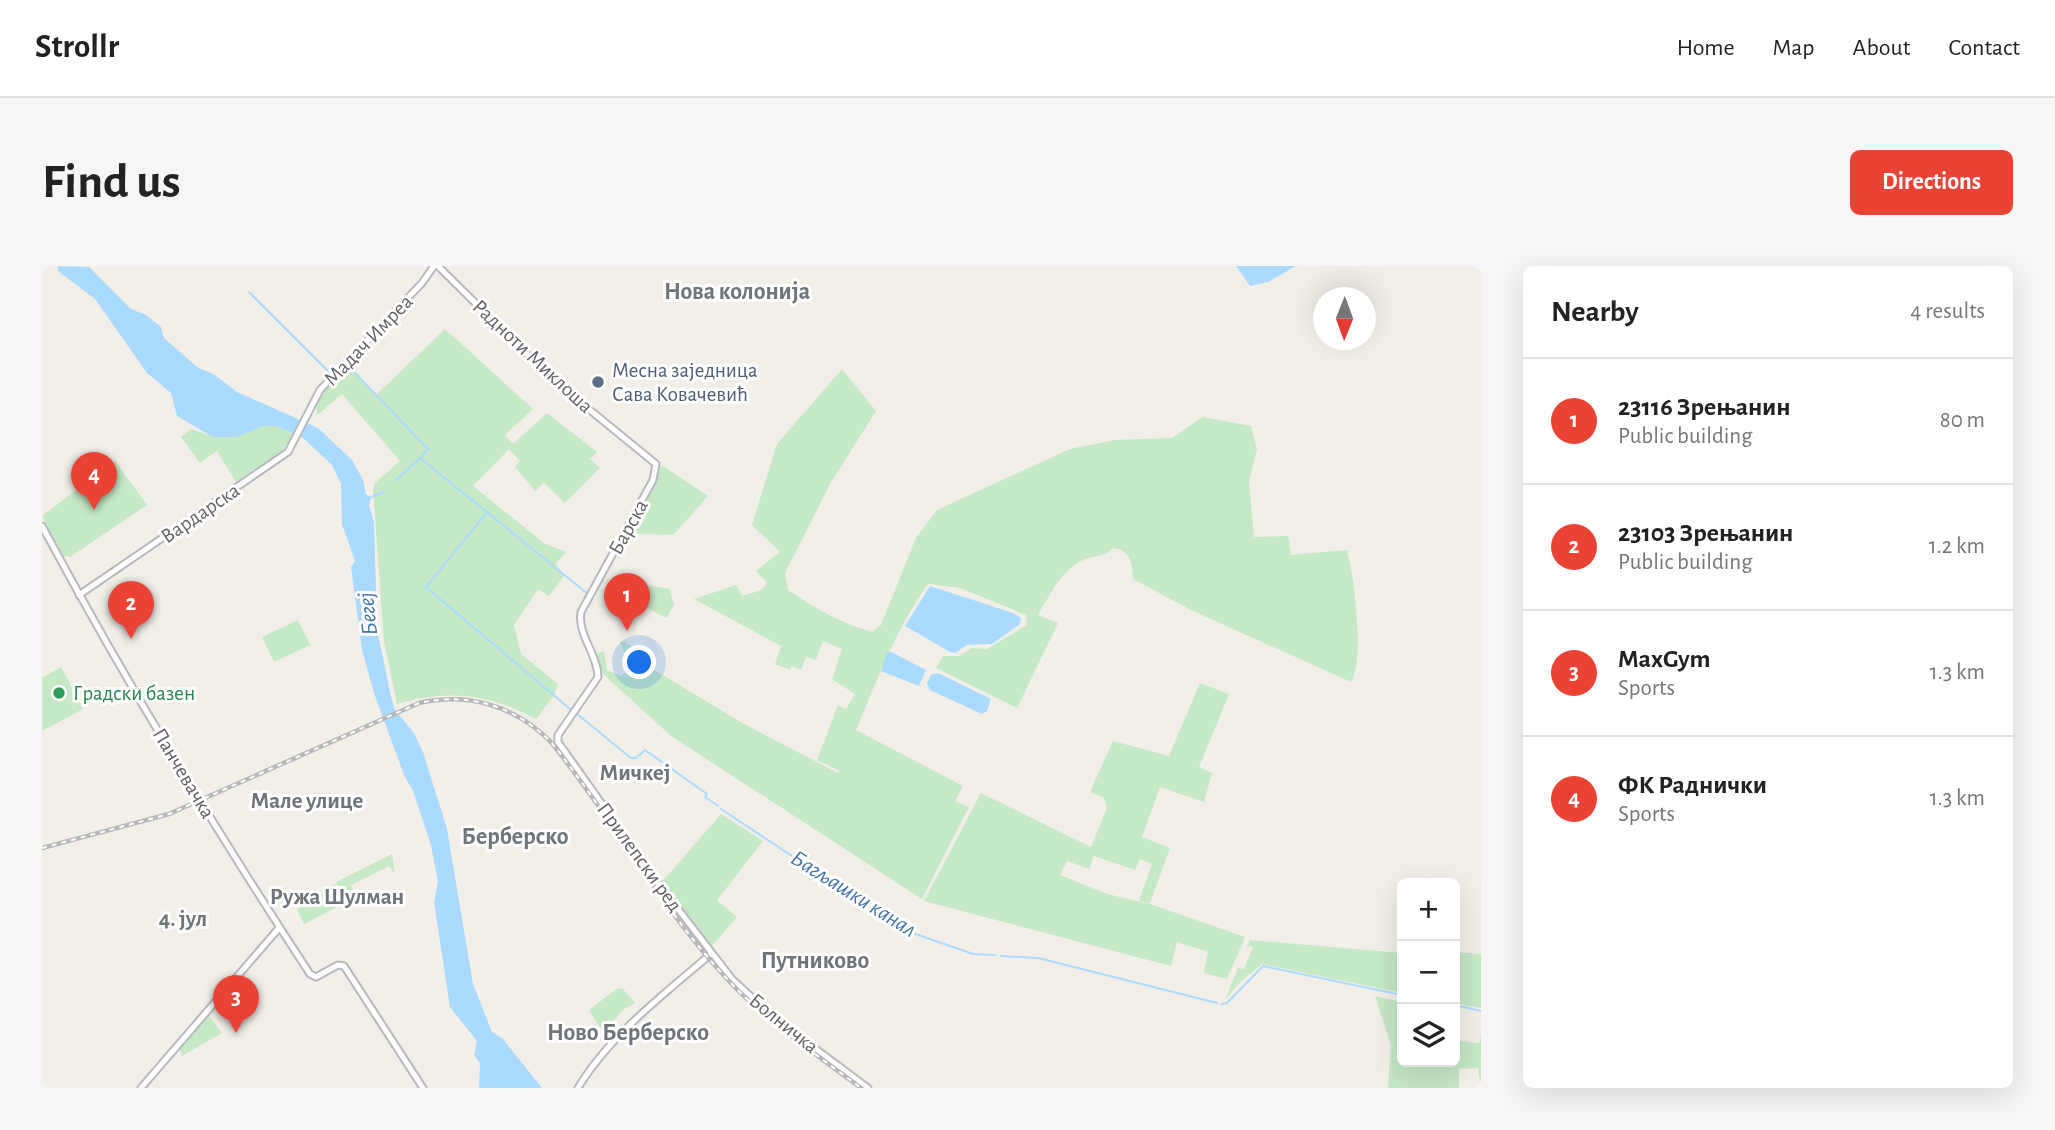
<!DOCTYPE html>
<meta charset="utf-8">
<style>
:root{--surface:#fff;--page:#f6f6f6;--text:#222;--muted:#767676;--line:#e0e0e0;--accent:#ea4335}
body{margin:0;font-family:"Alegreya Sans",sans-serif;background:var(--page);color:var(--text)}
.controls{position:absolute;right:21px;bottom:21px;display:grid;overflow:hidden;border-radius:10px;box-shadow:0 7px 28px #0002}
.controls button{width:63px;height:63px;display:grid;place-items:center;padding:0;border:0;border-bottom:2px solid var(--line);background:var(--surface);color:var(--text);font:35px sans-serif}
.compass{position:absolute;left:1271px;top:21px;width:63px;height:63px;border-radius:50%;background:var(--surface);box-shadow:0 7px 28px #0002;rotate:181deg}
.you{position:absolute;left:598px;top:397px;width:24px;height:24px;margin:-18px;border:5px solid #fff;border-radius:50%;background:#1a73e8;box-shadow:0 0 0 10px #1a73e833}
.badge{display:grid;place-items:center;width:46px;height:46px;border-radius:50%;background:var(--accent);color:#fff;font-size:23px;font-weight:700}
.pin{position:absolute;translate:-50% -58px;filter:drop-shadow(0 2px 4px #0008)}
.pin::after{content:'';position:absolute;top:37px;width:24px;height:21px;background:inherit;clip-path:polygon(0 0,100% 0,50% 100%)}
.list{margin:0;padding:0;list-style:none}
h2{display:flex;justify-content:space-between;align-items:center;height:91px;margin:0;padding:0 28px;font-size:30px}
h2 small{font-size:23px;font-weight:400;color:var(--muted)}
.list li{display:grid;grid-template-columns:46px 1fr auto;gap:21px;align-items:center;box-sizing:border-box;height:126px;padding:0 28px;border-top:2px solid var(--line)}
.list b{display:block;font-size:26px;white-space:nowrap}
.list p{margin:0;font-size:23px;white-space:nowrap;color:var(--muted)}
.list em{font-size:23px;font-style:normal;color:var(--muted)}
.icon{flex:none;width:38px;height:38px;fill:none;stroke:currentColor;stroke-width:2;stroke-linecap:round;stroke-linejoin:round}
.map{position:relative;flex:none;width:1439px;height:822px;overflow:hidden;border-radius:10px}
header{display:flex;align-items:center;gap:42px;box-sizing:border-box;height:98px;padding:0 35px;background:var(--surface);border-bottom:2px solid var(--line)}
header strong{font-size:33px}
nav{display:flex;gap:38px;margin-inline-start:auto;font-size:24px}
.intro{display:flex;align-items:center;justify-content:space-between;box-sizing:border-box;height:168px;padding:0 42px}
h1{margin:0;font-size:49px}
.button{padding:18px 32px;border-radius:10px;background:var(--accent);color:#fff;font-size:24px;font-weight:700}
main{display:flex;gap:42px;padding:0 42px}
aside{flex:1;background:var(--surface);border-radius:10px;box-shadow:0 7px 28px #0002}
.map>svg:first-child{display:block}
</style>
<header>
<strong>Strollr</strong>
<nav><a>Home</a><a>Map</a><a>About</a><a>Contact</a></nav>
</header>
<div class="intro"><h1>Find us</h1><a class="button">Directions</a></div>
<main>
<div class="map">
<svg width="1439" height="822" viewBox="0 0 1439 822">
<rect width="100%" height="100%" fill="#f1efe8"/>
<g fill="#c5e8c5">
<path d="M 403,63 L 491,143 L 463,169 L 471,178 L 505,147 L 555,186 L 548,193 L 558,202 L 523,237 L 502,217 L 493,225 L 473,201 L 478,195 L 467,183 L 431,220 L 502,277 L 524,286 L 514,298 L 522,310 L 507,330 L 496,323 L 472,359 L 479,388 L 516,418 L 511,431 L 494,453 C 446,428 408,423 355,438 L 342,375 L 331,224 L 333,217 L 358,195 L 300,128 L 275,149 C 272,126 291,115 308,103 L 334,129 Z"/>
<path d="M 800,103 L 834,145 L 788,218 L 743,307 L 746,324 C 773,342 798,357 830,366 L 839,359 L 874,272 L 895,244 L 1028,183 L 1073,174 L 1130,172 L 1161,151 L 1209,160 L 1215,183 L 1207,216 L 1212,271 L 1246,270 L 1249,289 L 1305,284 C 1312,312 1323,393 1309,416 L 1151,345 L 1091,313 C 1090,297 1089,284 1071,282 C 1061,292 1053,289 1041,294 C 1019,304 1008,329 996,349 L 1016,357 L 975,442 L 894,402 L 901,390 L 917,390 L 930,382 L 945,383 L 985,359 L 984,349 L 918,322 L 886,318 C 853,364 836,413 814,464 L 921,520 L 913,535 L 927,541 L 880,633 L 629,470 L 560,407 L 554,388 L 562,385 L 565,404 L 579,410 L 585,406 L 588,399 L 578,376 L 581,375 L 603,388 L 599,396 L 702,458 L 796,507 L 798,505 L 775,494 L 796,439 L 804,443 L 813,428 L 790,413 L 800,383 L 781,375 L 774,394 L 764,391 L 759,404 L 750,400 L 748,404 L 733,398 L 739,380 L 652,333 L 694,319 L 700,330 L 720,324 L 725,316 L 714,305 L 738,286 L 710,259 L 735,178 Z"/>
<path d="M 221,160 L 235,160 L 252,168 L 240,185 L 194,216 L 175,185 L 158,197 L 139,171 L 149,163 C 179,174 191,173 221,160 Z"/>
<path d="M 73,195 L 105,239 L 28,291 L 21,290 L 0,250 Z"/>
<path d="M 621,200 L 666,230 L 631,269 L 584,267 L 616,202 Z"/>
<path d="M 569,313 L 628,323 L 632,339 L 624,352 L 568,321 Z"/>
<path d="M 256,354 L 268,379 L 232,396 L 220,371 Z"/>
<path d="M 19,401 L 41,443 L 0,465 L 0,412 Z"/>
<path d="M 1158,417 L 1187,428 L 1157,501 L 1170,507 L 1162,536 L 1118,521 L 1100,571 L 1128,582 L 1108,637 L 1097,635 L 1110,598 L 1098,593 L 1093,604 L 1052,590 L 1047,603 L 1025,595 L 1018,609 L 1065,628 L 1108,638 L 1203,671 L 1185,713 L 1162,707 L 1166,686 L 1135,676 L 1129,700 L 882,635 L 939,527 L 1049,581 L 1065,542 L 1062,532 L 1048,526 L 1071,475 L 1127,490 Z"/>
<path d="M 679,548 L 721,575 L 675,634 L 695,651 L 668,682 L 620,616 Z"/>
<path d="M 350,588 L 353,608 L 347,600 L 309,619 L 314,630 L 304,635 L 294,616 Z"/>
<path d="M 293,618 L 303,637 L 262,658 L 255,643 Z"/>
<path d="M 1208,674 L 1360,687 L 1360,727 L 1220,698 L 1199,715 L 1183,734 L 1196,702 L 1202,703 L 1211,681 L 1205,680 Z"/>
<path d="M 1413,686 L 1439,688 L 1439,742 L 1413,737 Z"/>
<path d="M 576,722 L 581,723 L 593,737 L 582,743 L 561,766 L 547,744 Z"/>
<path d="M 1333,730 L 1360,736 L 1360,796 L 1413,796 L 1413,774 L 1437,777 L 1439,771 L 1439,822 L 1436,802 L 1417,803 L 1417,822 L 1346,822 L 1349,779 Z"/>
<path d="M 165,747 L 180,767 L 140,790 L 137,781 Z"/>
</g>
<g fill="#aadaff">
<path d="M 16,0 L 47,1 L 89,43 L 104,49 L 119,61 L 122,72 L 155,101 L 173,109 L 195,126 L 276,162 L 310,194 L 321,214 L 324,228 L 329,232 L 327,240 L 332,256 L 335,363 L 349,431 L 353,444 L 372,467 L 381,486 L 405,563 L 431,718 L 450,766 L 460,772 L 500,822 L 437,822 L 438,797 L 432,789 L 435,775 L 408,741 L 392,636 L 396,616 L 389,579 L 371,525 L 362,509 L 332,427 L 320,384 L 309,301 L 313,295 L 300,258 L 299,218 L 290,199 L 261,172 L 235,160 L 221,160 L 195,171 L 171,171 L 135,150 L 129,127 L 105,107 L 53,33 L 16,5 Z"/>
<path d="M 1194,0 L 1254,0 L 1226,16 L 1208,20 Z"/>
<path d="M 888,320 L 971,347 L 979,352 L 978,358 L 950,378 L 925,379 L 913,387 L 908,386 L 863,360 Z"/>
<path d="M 849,386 L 884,404 L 877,420 L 839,405 L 845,387 Z"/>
<path d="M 896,407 L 949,433 L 945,445 L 940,448 L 888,424 L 885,417 L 889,409 Z"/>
</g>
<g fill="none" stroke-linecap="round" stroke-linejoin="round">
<g stroke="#aadaff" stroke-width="2">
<path d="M 207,26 L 286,105"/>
<path d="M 293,112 L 306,104 L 313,107 L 386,183 L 379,191"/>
<path d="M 354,214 L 378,192 L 546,328"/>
<path d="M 327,232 L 342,226"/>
<path d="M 445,246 L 384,321 L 528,443"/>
<path d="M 535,448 L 589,492 L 594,492 L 603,484 L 665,528 L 663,531 L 676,540"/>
<path d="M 679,543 L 862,664 L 931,688 L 953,689"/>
<path d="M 959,690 L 996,692 L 1175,737"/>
<path d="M 1180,738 L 1185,737 L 1221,700 L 1360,729"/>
<path d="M 1413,739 L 1439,745"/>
</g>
<defs>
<g id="secondary">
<path d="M 396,0 L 510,113 L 614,198 L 611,214 L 539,346 C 535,368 556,389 556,411 L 516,469 L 516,476 L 616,617 L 690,713 L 731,751 L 826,822"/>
<path d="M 0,260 C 82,413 173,563 268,708 L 274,711 L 296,699 L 302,700 L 381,822"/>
<path d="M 37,329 L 246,186 L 278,124 L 380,17 L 392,0"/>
<path d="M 99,822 L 237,662"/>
<path d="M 536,822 C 567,770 623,727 669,688"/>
</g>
</defs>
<use href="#secondary" stroke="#b6babf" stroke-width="9"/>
<use href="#secondary" stroke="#fff" stroke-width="5"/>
<defs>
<path id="rail" d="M 0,582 L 127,548 L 377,437 C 427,426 473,440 509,476 C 571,553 619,643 687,715 C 725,756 774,788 819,822"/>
</defs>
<use href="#rail" stroke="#b6b7b8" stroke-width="4.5"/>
<use href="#rail" stroke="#fff" stroke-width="2" stroke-dasharray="5" stroke-linecap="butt"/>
</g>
<circle fill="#5c6f8a" stroke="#fff" stroke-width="2.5" cx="556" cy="116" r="7"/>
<circle fill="#2e9e5b" stroke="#fff" stroke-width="2.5" cx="17" cy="427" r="7"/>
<g text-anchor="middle" stroke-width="6" stroke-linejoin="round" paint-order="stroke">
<g font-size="21" fill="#5f6368" stroke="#fff">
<text transform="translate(326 74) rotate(-46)" y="7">Мадач Имреа</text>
<text transform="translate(491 90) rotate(43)" y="7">Радноти Миклоша</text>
<text transform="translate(158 247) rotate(-34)" y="7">Вардарска</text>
<text transform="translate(586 261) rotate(-61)" y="7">Барска</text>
<text transform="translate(142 507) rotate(59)" y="7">Панчевачка</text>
<text transform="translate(598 591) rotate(54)" y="7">Прилепски ред</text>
<text transform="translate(742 757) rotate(39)" y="7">Болничка</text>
</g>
<g font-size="21" fill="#4e5e75" stroke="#fff" text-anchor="start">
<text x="570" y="111">Месна заједница<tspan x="570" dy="24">Сава Ковачевић</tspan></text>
</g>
<g font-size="21" fill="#27864d" stroke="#fff" text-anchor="start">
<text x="31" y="434">Градски базен</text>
</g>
<g font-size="23" font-style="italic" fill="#4174aa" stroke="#fff">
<text transform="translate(325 348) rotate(-96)" y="8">Бегеј</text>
<text transform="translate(812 627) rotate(32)" y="8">Багљашки канал</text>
</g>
<g font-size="23" font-weight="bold" fill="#70757a" stroke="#fff">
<text x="593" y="514">Мичкеј</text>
<text x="265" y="542">Мале улице</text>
<text x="295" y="638">Ружа Шулман</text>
<text x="141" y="660">4. јул</text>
</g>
<g font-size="24" font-weight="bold" fill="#70757a" stroke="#fff">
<text x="695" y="33">Нова колонија</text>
<text x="473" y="578">Берберско</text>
<text x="773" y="702">Путниково</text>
<text x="586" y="774">Ново Берберско</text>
</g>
</g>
</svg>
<div class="controls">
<button>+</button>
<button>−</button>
<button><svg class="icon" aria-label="layers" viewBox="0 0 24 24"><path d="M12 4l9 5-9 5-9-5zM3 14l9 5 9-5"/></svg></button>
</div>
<svg class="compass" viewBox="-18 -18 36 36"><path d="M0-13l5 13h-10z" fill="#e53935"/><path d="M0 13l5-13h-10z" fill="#767676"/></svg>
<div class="you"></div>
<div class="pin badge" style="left:585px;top:365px">1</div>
<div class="pin badge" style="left:89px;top:373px">2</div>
<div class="pin badge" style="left:194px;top:767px">3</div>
<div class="pin badge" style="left:52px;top:244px">4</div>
</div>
<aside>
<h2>Nearby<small>4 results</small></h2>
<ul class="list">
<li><span class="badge">1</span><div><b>23116 Зрењанин</b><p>Public building</p></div><em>80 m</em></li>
<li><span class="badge">2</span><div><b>23103 Зрењанин</b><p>Public building</p></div><em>1.2 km</em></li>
<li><span class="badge">3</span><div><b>MaxGym</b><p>Sports</p></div><em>1.3 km</em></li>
<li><span class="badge">4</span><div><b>ФК Раднички</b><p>Sports</p></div><em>1.3 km</em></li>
</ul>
</aside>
</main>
